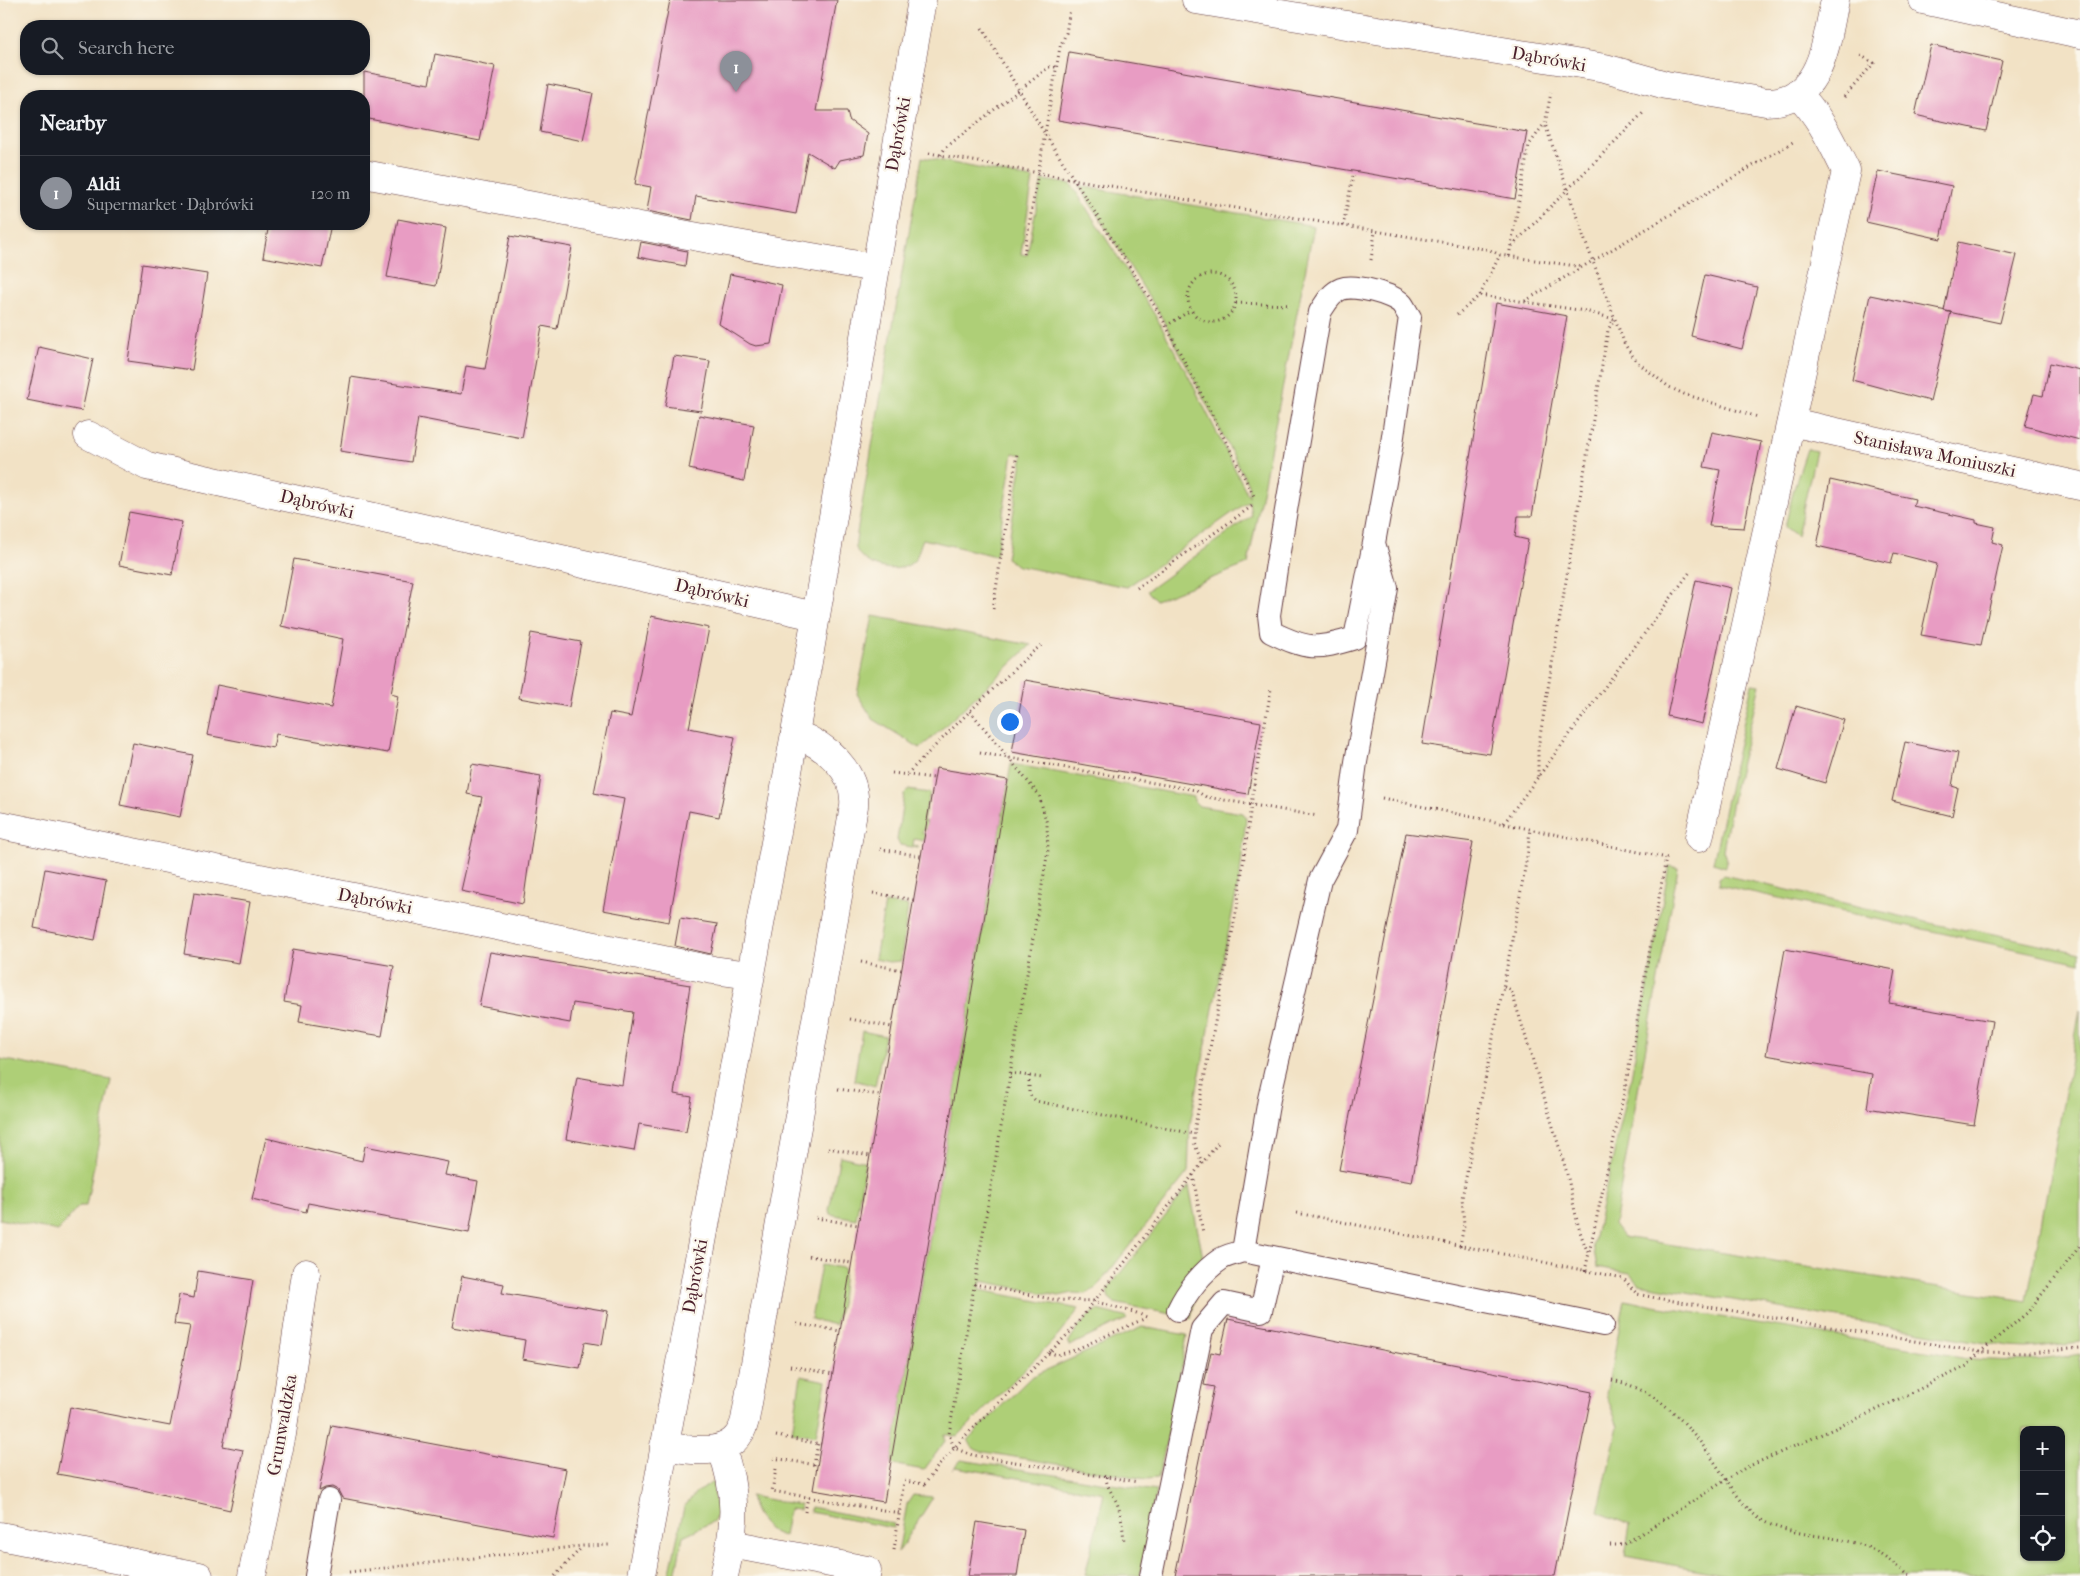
<!DOCTYPE html>
<meta charset="utf-8">
<style>
:root{--surface:#171b24;--page:#242831;--text:#f1f3f6;--muted:#9ea1a6;--line:#363941;--accent:#8c9099}
body{margin:0;font-family:"IM FELL French Canon",serif;background:var(--page);color:var(--text)}
.controls{position:absolute;right:15px;bottom:15px;display:grid;overflow:hidden;border-radius:10px;box-shadow:0 1px 4px #0004}
.controls button{width:45px;height:45px;display:grid;place-items:center;padding:0;border:0;border-bottom:1px solid var(--line);background:var(--surface);color:var(--text);font:25px sans-serif}
.you{position:absolute;left:1009px;top:721px;width:18px;height:18px;margin:-12px;border:4px solid #fff;border-radius:50%;background:#1a73e8;box-shadow:0 0 0 8px #1a73e833}
.badge{display:grid;place-items:center;width:32px;height:32px;border-radius:50%;background:var(--accent);color:#fff;font-size:16px;font-weight:700}
.pin{position:absolute;translate:-50% -41px;filter:drop-shadow(0 1px 2px #0008)}
.pin::after{content:'';position:absolute;top:26px;width:18px;height:15px;background:inherit;clip-path:polygon(0 0,100% 0,50% 100%)}
.list{margin:0;padding:0;list-style:none}
h2{display:flex;justify-content:space-between;align-items:center;height:65px;margin:0;padding:0 20px;font-size:21px}
h2 small{font-size:16px;font-weight:400;color:var(--muted)}
.list li{display:grid;grid-template-columns:32px 1fr auto;gap:15px;align-items:center;box-sizing:border-box;height:75px;padding:0 20px;border-top:1px solid var(--line)}
.list b{display:block;font-size:19px;white-space:nowrap}
.list p{margin:0;font-size:16px;white-space:nowrap;color:var(--muted)}
.list em{font-size:16px;font-style:normal;color:var(--muted)}
.icon{flex:none;width:28px;height:28px;fill:none;stroke:currentColor;stroke-width:2;stroke-linecap:round;stroke-linejoin:round}
.map{position:relative;flex:none;width:2080px;height:1576px;overflow:hidden}
.search{position:absolute;background:var(--surface);box-shadow:0 1px 4px #0004;left:20px;top:20px;width:350px;height:55px;display:flex;align-items:center;gap:12px;box-sizing:border-box;padding:0 18px;border-radius:20px;color:var(--muted);font-size:19px}
.panel{position:absolute;background:var(--surface);box-shadow:0 1px 4px #0004;left:20px;top:90px;width:350px;height:140px;border-radius:20px}
.map>svg:first-child{display:block}
</style>
<div class="map">
<svg width="2080" height="1576" viewBox="0 0 2080 1576">
<rect width="100%" height="100%" fill="#fbf7ec"/>
<filter id="ink" filterUnits="userSpaceOnUse"><feTurbulence type="fractalNoise" baseFrequency=".02" numOctaves="2"/><feDisplacementMap in="SourceGraphic" scale="10" xChannelSelector="R" yChannelSelector="G"/><feConvolveMatrix kernelMatrix="1 2 1 2 8 2 1 2 1" color-interpolation-filters="sRGB"/></filter>
<filter id="wash" filterUnits="userSpaceOnUse"><feTurbulence type="fractalNoise" baseFrequency=".0096" numOctaves="4" result="noise"/><feDisplacementMap in="SourceGraphic" scale="20" xChannelSelector="R" yChannelSelector="G"/><feGaussianBlur stdDeviation="1.12" result="paint"/><feColorMatrix in="noise" values="0 0 0 0 0 0 0 0 0 0 0 0 0 0 0 0 0 1.4 0 .05"/><feComposite in="paint" operator="in"/></filter>
<g filter="url(#wash)">
<rect width="100%" height="100%" fill="#f2e2c5"/>
<g fill="#aecf77" stroke="#7c7751" fill-rule="evenodd">
<path d="M 922,157 L 1033,179 L 1021,254 L 1027,255 L 1042,180 L 1071,184 L 1155,315 L 1189,377 L 1249,497 L 1248,484 L 1161,316 L 1079,186 L 1314,226 L 1248,564 L 1156,600 L 1147,591 L 1251,516 L 1249,501 L 1127,587 L 1018,566 L 1006,558 L 1023,455 L 1013,453 L 996,556 L 923,539 C 920,545 919,552 916,558 C 904,577 863,569 856,548 C 855,544 857,537 857,533 Z"/>
<path d="M 1807,449 L 1816,451 L 1797,536 L 1785,527 L 1794,488 Z"/>
<path d="M 873,616 L 1031,645 L 934,736 L 920,748 L 873,719 L 857,694 Z"/>
<path d="M 1752,684 L 1760,685 L 1734,791 L 1723,850 L 1727,862 L 1726,867 L 1713,863 Z"/>
<path d="M 1011,764 L 1194,797 L 1194,801 L 1199,806 L 1242,813 L 1246,818 L 1240,874 L 1190,1124 L 1188,1172 L 1096,1288 L 1086,1294 L 1073,1293 L 1059,1296 L 981,1281 L 980,1290 L 1079,1309 L 1058,1336 L 957,1437 L 945,1434 L 945,1441 L 924,1470 L 891,1464 Z"/>
<path d="M 908,790 L 930,793 L 923,821 L 927,822 L 926,830 L 923,829 L 922,833 L 925,834 L 924,841 L 914,839 L 913,845 L 919,847 L 918,848 L 900,845 L 897,840 L 904,794 Z"/>
<path d="M 1669,866 L 1678,868 L 1614,1225 L 1623,1237 L 2027,1301 L 2080,1010 L 2080,1342 L 2027,1348 L 2009,1347 L 1639,1284 L 1630,1273 L 1597,1267 L 1593,1245 L 1630,1083 Z"/>
<path d="M 1723,875 L 1965,931 L 1971,929 L 2080,953 L 2080,963 L 1719,885 L 1718,878 Z"/>
<path d="M 885,903 L 908,906 L 901,961 L 889,962 L 875,959 Z"/>
<path d="M 862,1031 L 885,1036 L 875,1086 L 854,1080 Z"/>
<path d="M 0,1059 L 111,1080 L 86,1206 L 79,1206 L 58,1231 L 0,1219 Z"/>
<path d="M 840,1156 L 865,1162 L 856,1219 L 830,1214 L 829,1210 Z"/>
<path d="M 1189,1186 L 1206,1273 L 1201,1273 L 1191,1318 L 1114,1303 L 1109,1299 L 1107,1290 Z"/>
<path d="M 821,1265 L 844,1268 L 841,1304 L 835,1325 L 811,1319 Z"/>
<path d="M 1625,1300 L 1654,1306 L 1974,1359 C 2010,1362 2045,1361 2080,1354 L 2080,1576 L 1732,1576 L 1625,1556 L 1630,1525 L 1598,1512 L 1618,1426 L 1606,1394 ZM 2024,1430 L 2061,1430 L 2061,1557 L 2024,1557 Z"/>
<path d="M 1097,1310 L 1125,1317 L 1127,1319 L 1069,1346 L 1068,1343 C 1072,1335 1089,1313 1097,1310 Z"/>
<path d="M 1142,1327 L 1187,1335 L 1176,1398 L 1158,1478 L 1146,1479 L 979,1451 C 973,1449 971,1446 968,1439 L 1031,1377 Z"/>
<path d="M 801,1376 L 826,1381 L 816,1436 L 792,1432 Z"/>
<path d="M 961,1460 L 1156,1491 L 1140,1576 L 1085,1576 L 1104,1493 L 967,1469 L 955,1467 L 952,1470 Z"/>
<path d="M 713,1482 L 717,1515 L 714,1521 L 683,1536 L 675,1576 L 669,1576 L 684,1507 L 697,1492 Z"/>
<path d="M 913,1495 L 933,1497 L 898,1553 L 907,1504 Z"/>
<path d="M 750,1496 L 800,1505 L 799,1510 L 789,1509 L 784,1536 C 765,1532 754,1515 750,1496 Z"/>
<path d="M 811,1507 L 894,1524 L 893,1528 L 810,1512 Z"/>
</g>
<g id="blocks">
<g fill="#e89cc3">
<path d="M 670,0 L 837,0 L 816,111 L 847,111 L 849,120 L 868,134 L 864,155 L 840,160 L 835,168 L 808,152 L 796,214 L 696,196 L 692,220 L 647,211 L 651,187 L 635,184 Z"/>
<path d="M 1931,45 L 2002,61 L 1986,131 L 1915,115 Z"/>
<path d="M 1069,52 L 1527,132 L 1515,199 L 1058,120 Z"/>
<path d="M 435,54 L 495,66 L 480,141 L 364,118 L 364,72 L 429,84 Z"/>
<path d="M 548,84 L 593,93 L 583,141 L 540,132 Z"/>
<path d="M 1878,171 L 1952,186 L 1941,239 L 1866,222 Z"/>
<path d="M 398,219 L 446,228 L 436,286 L 387,277 Z"/>
<path d="M 269,224 L 331,224 L 322,268 L 263,257 Z"/>
<path d="M 510,236 L 572,247 L 557,329 L 542,326 L 522,438 L 418,418 L 411,462 L 340,451 L 351,377 L 461,394 L 466,366 L 485,369 Z"/>
<path d="M 641,242 L 687,251 L 685,266 L 638,257 Z"/>
<path d="M 1958,242 L 2017,255 L 2000,323 L 1944,311 Z"/>
<path d="M 142,264 L 207,274 L 192,370 L 128,361 Z"/>
<path d="M 730,274 L 782,285 L 771,344 L 756,346 L 750,344 L 719,324 Z"/>
<path d="M 1705,275 L 1757,287 L 1742,349 L 1691,336 Z"/>
<path d="M 1870,295 L 1951,312 L 1930,401 L 1852,380 Z"/>
<path d="M 1496,303 L 1567,316 L 1532,516 L 1518,516 L 1515,537 L 1528,540 L 1490,754 L 1422,744 Z"/>
<path d="M 39,347 L 93,359 L 82,411 L 27,400 Z"/>
<path d="M 674,356 L 710,361 L 701,411 L 665,406 Z"/>
<path d="M 2050,363 L 2080,370 L 2080,440 L 2025,426 L 2034,394 L 2043,396 Z"/>
<path d="M 699,415 L 754,425 L 744,481 L 689,469 Z"/>
<path d="M 1712,432 L 1761,442 L 1744,528 L 1709,526 L 1720,470 L 1704,467 Z"/>
<path d="M 1830,480 L 1915,499 L 1913,506 L 1976,520 L 1976,523 L 1995,527 L 1992,542 L 2003,545 L 1981,645 L 1921,635 L 1937,564 L 1894,553 L 1891,563 L 1817,546 Z"/>
<path d="M 129,512 L 182,522 L 172,575 L 119,565 Z"/>
<path d="M 294,559 L 413,581 L 391,694 L 398,696 L 388,753 L 276,734 L 273,748 L 207,735 L 217,685 L 331,708 L 343,639 L 281,626 Z"/>
<path d="M 1696,580 L 1731,588 L 1702,724 L 1667,716 Z"/>
<path d="M 651,616 L 709,628 L 689,728 L 735,737 L 719,817 L 689,811 L 669,922 L 603,910 L 624,799 L 594,793 L 610,713 L 631,717 Z"/>
<path d="M 531,633 L 581,642 L 569,707 L 519,698 Z"/>
<path d="M 1025,680 L 1261,722 L 1248,794 L 1012,752 Z"/>
<path d="M 1796,706 L 1844,720 L 1825,783 L 1778,769 Z"/>
<path d="M 1905,742 L 1958,753 L 1952,786 L 1958,788 L 1952,816 L 1892,801 Z"/>
<path d="M 133,743 L 193,755 L 180,817 L 120,805 Z"/>
<path d="M 472,764 L 541,776 L 523,904 L 461,891 L 482,797 L 467,794 Z"/>
<path d="M 936,768 L 1008,780 L 884,1502 L 813,1490 Z"/>
<path d="M 1406,833 L 1473,842 L 1412,1182 L 1339,1170 Z"/>
<path d="M 45,869 L 106,881 L 95,940 L 34,928 Z"/>
<path d="M 194,893 L 250,902 L 239,963 L 184,954 Z"/>
<path d="M 680,918 L 717,924 L 711,954 L 675,946 Z"/>
<path d="M 293,949 L 394,966 L 382,1036 L 299,1022 L 302,1005 L 284,1002 Z"/>
<path d="M 1785,949 L 1895,970 L 1889,1003 L 1992,1021 L 1974,1125 L 1867,1108 L 1872,1074 L 1766,1055 Z"/>
<path d="M 490,952 L 690,985 L 674,1094 L 692,1097 L 686,1132 L 639,1124 L 634,1151 L 566,1139 L 577,1077 L 622,1085 L 633,1012 L 573,1003 L 570,1023 L 479,1006 Z"/>
<path d="M 266,1138 L 362,1161 L 365,1146 L 448,1162 L 445,1175 L 478,1181 L 469,1233 L 308,1203 L 306,1212 L 252,1199 Z"/>
<path d="M 198,1271 L 253,1280 L 236,1384 L 223,1446 L 243,1450 L 230,1510 L 121,1485 L 57,1474 L 70,1407 L 170,1426 L 190,1326 L 174,1324 L 179,1295 L 194,1298 Z"/>
<path d="M 462,1276 L 504,1284 L 502,1293 L 608,1311 L 602,1345 L 585,1342 L 580,1368 L 522,1359 L 525,1340 L 452,1327 Z"/>
<path d="M 1228,1319 L 1592,1392 L 1555,1576 L 1175,1576 L 1214,1387 L 1204,1385 L 1211,1352 L 1220,1354 Z"/>
<path d="M 332,1425 L 566,1469 L 553,1538 L 342,1498 L 338,1490 L 332,1487 L 325,1488 L 319,1491 Z"/>
<path d="M 977,1522 L 1024,1530 L 1017,1576 L 968,1576 Z"/>
</g>
</g>
</g>
<g filter="url(#ink)">
<use href="#blocks" fill-opacity="0" stroke="#633c42" stroke-width="1"/>
<g fill="none" stroke-linecap="round" stroke-linejoin="round">
<defs>
<g id="service">
<path d="M 1243,1251 L 1269,1099 L 1320,880 L 1347,830 L 1356,762 L 1387,588 L 1374,543 L 1392,443 L 1410,317 C 1407,313 1405,308 1402,304 C 1393,294 1354,284 1341,289 C 1331,293 1326,303 1320,312 L 1277,563 L 1269,615 L 1271,632 C 1308,650 1316,650 1355,638 L 1374,543"/>
<path d="M 1178,1310 C 1187,1291 1203,1271 1221,1259 C 1227,1255 1236,1254 1243,1251 L 1603,1325"/>
<path d="M 316,1576 L 329,1500"/>
<path d="M 1151,1576 L 1202,1329 L 1224,1303 L 1261,1311 L 1273,1258"/>
</g>
<g id="minor">
<path d="M 1196,0 L 1605,68 L 1666,85 L 1766,102 C 1822,102 1826,42 1835,0"/>
<path d="M 364,174 L 709,239 L 875,268"/>
<path d="M 1791,422 L 2080,486"/>
<path d="M 88,435 L 147,466 L 815,616"/>
<path d="M 0,825 L 713,970 L 750,975"/>
<path d="M 1699,838 L 1846,171 C 1832,143 1820,116 1797,93"/>
<path d="M 664,1446 C 694,1451 736,1459 745,1420 L 854,806 C 857,771 826,745 795,734"/>
<path d="M 721,1448 C 739,1493 735,1530 724,1576"/>
<path d="M 0,1536 L 199,1576"/>
<path d="M 731,1544 L 867,1570 L 866,1576"/>
<path d="M 252,1576 L 282,1434 L 306,1273"/>
<path d="M 641,1576 L 808,662 L 922,0"/>
</g>
<path id="tertiary" d="M 1923,0 L 2080,34"/>
</defs>
<use href="#service" stroke="#633c42" stroke-width="24"/>
<use href="#minor" stroke="#633c42" stroke-width="29"/>
<use href="#tertiary" stroke="#633c42" stroke-width="29"/>
<g stroke="#633c42" stroke-width="3" stroke-dasharray="1 4" stroke-linecap="butt">
<path d="M 982,28 L 1045,134 L 1161,316 L 1255,498"/>
<path d="M 1551,92 L 1545,124 L 1584,238 L 1625,345 L 1637,362 L 1669,387 L 1684,394 L 1758,417"/>
<path d="M 1844,97 L 1874,63 L 1858,54"/>
<path d="M 929,153 L 1188,200 L 1490,250 L 1500,255 L 1583,267"/>
<path d="M 941,155 L 945,148 L 1049,67 L 1056,67"/>
<path d="M 1343,226 L 1353,176"/>
<path d="M 1512,246 L 1643,113"/>
<path d="M 1024,254 L 1060,47 L 1066,33 L 1070,9"/>
<path d="M 1509,256 L 1529,145 L 1544,124"/>
<path d="M 1371,260 L 1375,232"/>
<circle cx="1212" cy="298" r="24"/>
<path d="M 1480,295 L 1585,311 L 1614,319 L 1608,330 L 1538,748 L 1538,778"/>
<path d="M 1525,301 L 1793,142"/>
<path d="M 1236,303 L 1291,305"/>
<path d="M 1457,315 L 1480,295 L 1500,255"/>
<path d="M 1166,326 L 1191,310"/>
<path d="M 1137,588 L 1255,504"/>
<path d="M 993,609 L 1017,453"/>
<path d="M 970,711 L 1039,795 L 1047,824 L 1048,850 L 949,1434 L 954,1448 L 972,1455 L 1138,1482"/>
<path d="M 980,753 L 1195,790 L 1206,797 L 1318,816"/>
<path d="M 892,773 L 934,778"/>
<path d="M 907,774 L 970,711 L 1029,655 L 1044,643"/>
<path d="M 1382,798 L 1667,858"/>
<path d="M 1504,823 L 1690,572"/>
<path d="M 880,849 L 921,856"/>
<path d="M 873,893 L 914,900"/>
<path d="M 861,962 L 902,970"/>
<path d="M 1504,987 L 1511,990 C 1530,1050 1548,1110 1566,1170 C 1573,1197 1576,1228 1588,1252"/>
<path d="M 850,1019 L 892,1027"/>
<path d="M 1010,1073 L 1043,1078"/>
<path d="M 1029,1076 L 1029,1094 L 1036,1101 L 1194,1134"/>
<path d="M 838,1089 L 880,1095"/>
<path d="M 828,1148 L 870,1156"/>
<path d="M 1202,1163 L 1194,1142 L 1195,1126 L 1237,908 L 1253,791 L 1271,689"/>
<path d="M 1193,1175 L 1203,1233"/>
<path d="M 1297,1213 L 1623,1278 L 1637,1294 L 1656,1298 L 1980,1352 L 2030,1353 L 2080,1348"/>
<path d="M 816,1218 L 858,1225"/>
<path d="M 1460,1246 L 1464,1225 L 1462,1198 L 1511,946 L 1528,851 L 1530,828"/>
<path d="M 809,1256 L 851,1263"/>
<path d="M 1585,1271 L 1626,1084 L 1666,858"/>
<path d="M 974,1284 L 1057,1300 L 1093,1301 L 1134,1312 L 1149,1318"/>
<path d="M 797,1324 L 840,1331"/>
<path d="M 1049,1352 L 1057,1355 L 1072,1351 L 1146,1318"/>
<path d="M 790,1366 L 833,1374"/>
<path d="M 1612,1380 C 1663,1391 1694,1430 1721,1472 C 1733,1489 1745,1510 1763,1521 C 1789,1536 1833,1535 1862,1545 C 1880,1550 1895,1565 1910,1576"/>
<path d="M 776,1436 L 821,1444"/>
<path d="M 773,1458 L 817,1465"/>
<path d="M 814,1465 L 818,1443"/>
<path d="M 776,1469 L 772,1491 L 900,1513"/>
<path d="M 1106,1477 C 1106,1486 1113,1494 1117,1503 C 1122,1516 1123,1529 1124,1543"/>
<path d="M 805,1512 L 808,1497"/>
<path d="M 1610,1545 L 1623,1545 L 1745,1468 L 1872,1412 L 1967,1366 L 1980,1352 L 2027,1313 L 2080,1246"/>
<path d="M 894,1550 L 904,1481 L 925,1484 L 935,1470 L 965,1436 L 1071,1331 L 1218,1143"/>
<path d="M 349,1572 L 582,1546 L 611,1545"/>
<path d="M 555,1576 L 582,1547"/>
</g>
<use href="#service" stroke="#fff" stroke-width="22"/>
<use href="#minor" stroke="#fff" stroke-width="28"/>
<use href="#tertiary" stroke="#fff" stroke-width="28"/>
</g>
</g>
<g text-anchor="middle" stroke-width="4.5" stroke-linejoin="round" paint-order="stroke">
<g font-size="18" fill="#4a1f2b" stroke="#fbf7ec">
<text transform="translate(1549 59) rotate(10)" y="6">Dąbrówki</text>
<text transform="translate(898 134) rotate(-80)" y="6">Dąbrówki</text>
<text transform="translate(1935 454) rotate(12)" y="6">Stanisława Moniuszki</text>
<text transform="translate(317 504) rotate(13)" y="6">Dąbrówki</text>
<text transform="translate(712 593) rotate(13)" y="6">Dąbrówki</text>
<text transform="translate(375 901) rotate(11)" y="6">Dąbrówki</text>
<text transform="translate(695 1276) rotate(-80)" y="6">Dąbrówki</text>
<text transform="translate(282 1425) rotate(-80)" y="6">Grunwaldzka</text>
</g>
</g>
</svg>
<div class="controls">
<button>+</button>
<button>−</button>
<button><svg class="icon" aria-label="locate" viewBox="0 0 24 24"><circle cx="12" cy="12" r="6"/><path d="M12 2v4M12 18v4M2 12h4M18 12h4"/></svg></button>
</div>
<div class="you"></div>
<div class="pin badge" style="left:736px;top:92px">1</div>
<div class="search"><svg class="icon" aria-label="search" viewBox="0 0 24 24"><circle cx="10" cy="10" r="6"/><path d="M15 15l6 6"/></svg>Search here</div>
<section class="panel">
<h2>Nearby<small></small></h2>
<ul class="list">
<li><span class="badge">1</span><div><b>Aldi</b><p>Supermarket · Dąbrówki</p></div><em>120 m</em></li>
</ul>
</section>
</div>
